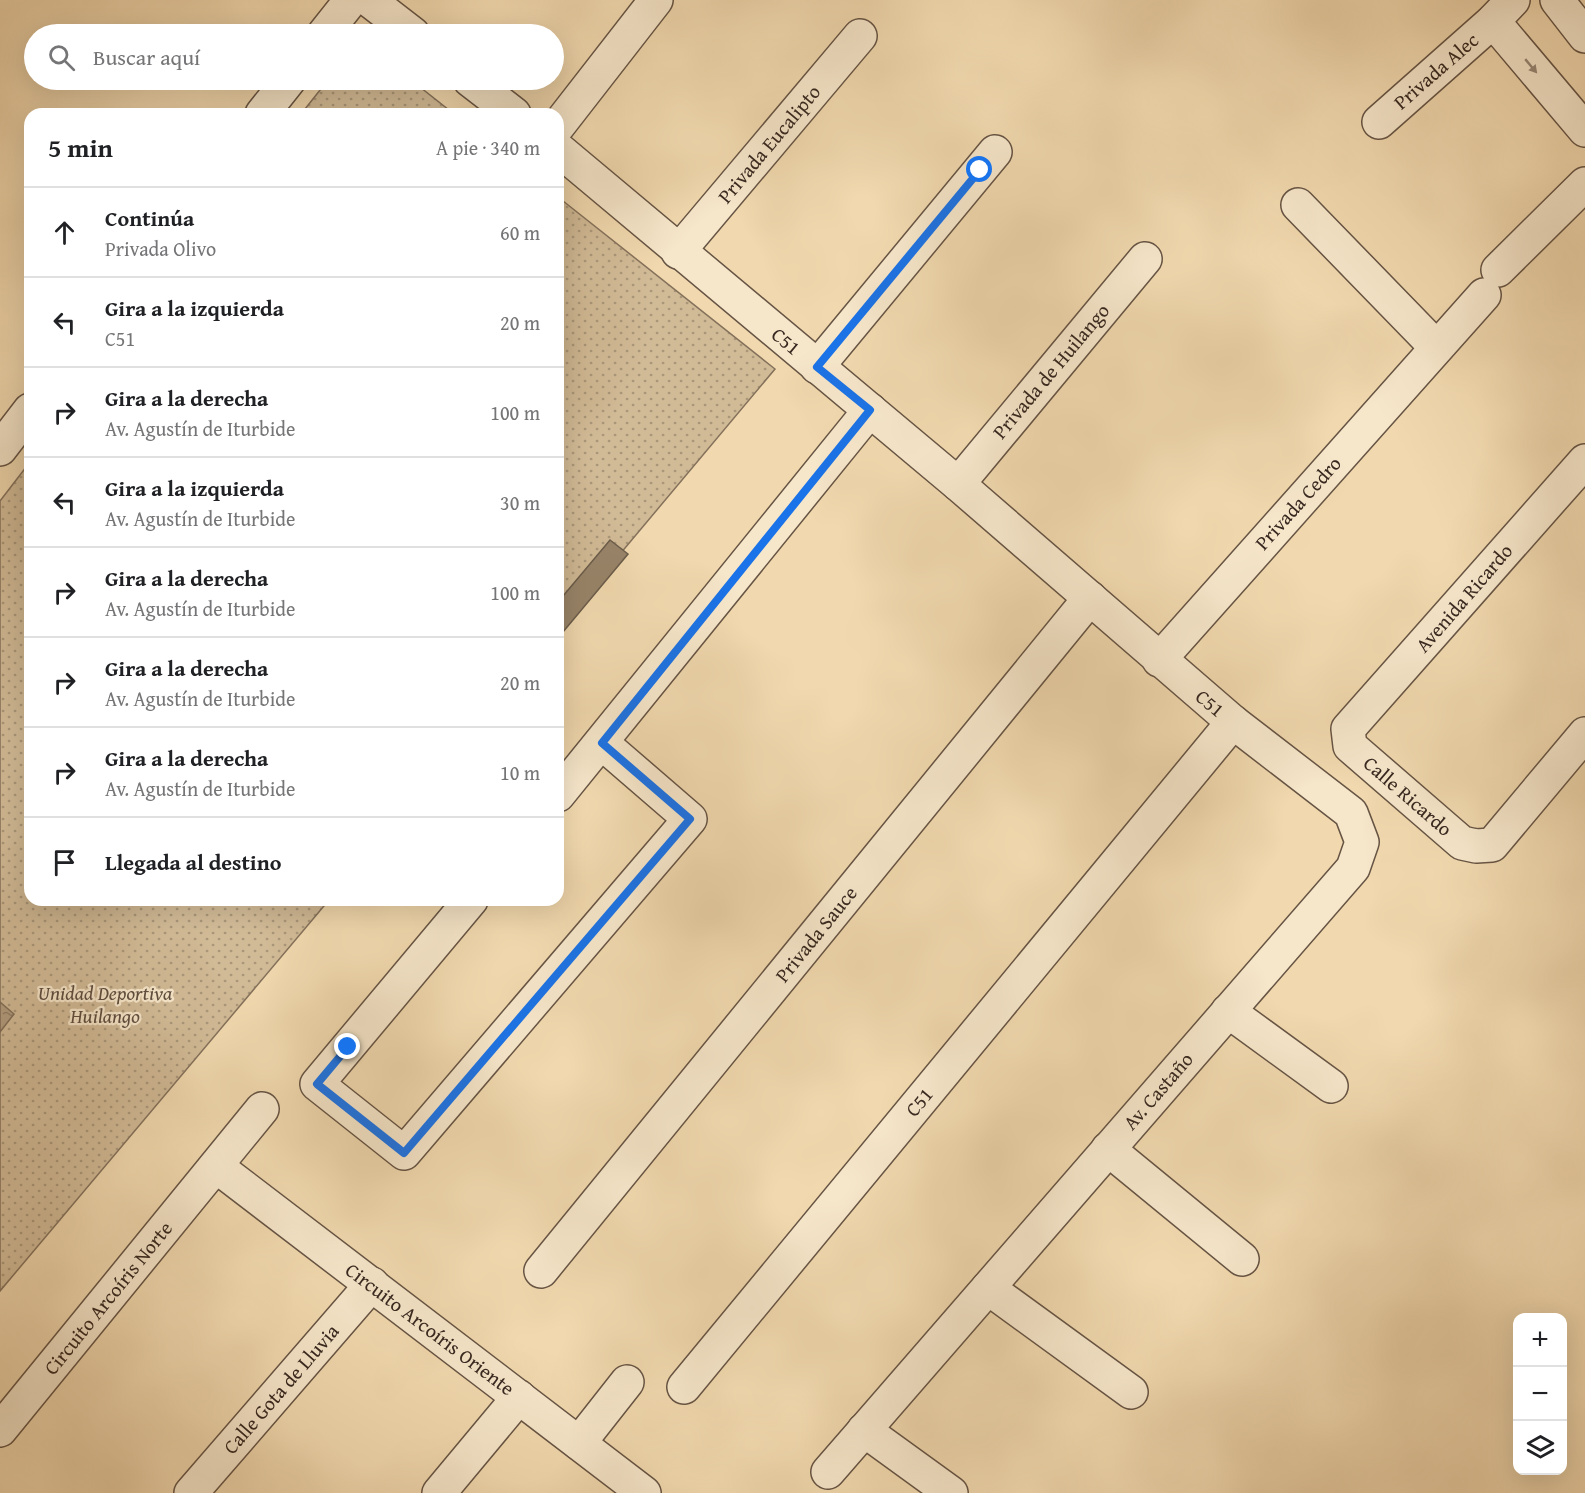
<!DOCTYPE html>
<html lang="es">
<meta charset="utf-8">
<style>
:root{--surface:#fff;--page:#f2f2f2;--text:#202124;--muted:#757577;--line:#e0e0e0}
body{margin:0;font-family:"Gentium Book Plus",serif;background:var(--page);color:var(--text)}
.controls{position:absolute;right:18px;bottom:18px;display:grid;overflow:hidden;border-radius:12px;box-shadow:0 6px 24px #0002}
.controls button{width:54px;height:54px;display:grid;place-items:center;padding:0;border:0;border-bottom:2px solid var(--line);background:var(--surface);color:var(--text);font:30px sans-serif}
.stop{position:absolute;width:18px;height:18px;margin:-14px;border:4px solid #1a73e8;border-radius:50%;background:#fff}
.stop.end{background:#1a73e8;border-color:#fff;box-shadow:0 2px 6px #0008}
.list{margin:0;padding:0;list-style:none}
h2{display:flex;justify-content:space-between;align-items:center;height:78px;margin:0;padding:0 24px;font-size:26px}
h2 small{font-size:20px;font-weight:400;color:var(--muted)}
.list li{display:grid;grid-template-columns:39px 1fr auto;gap:18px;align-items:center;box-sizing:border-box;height:90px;padding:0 24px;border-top:2px solid var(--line)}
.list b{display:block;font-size:22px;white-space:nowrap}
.list p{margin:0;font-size:20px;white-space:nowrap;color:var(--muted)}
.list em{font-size:20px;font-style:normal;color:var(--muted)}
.icon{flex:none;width:33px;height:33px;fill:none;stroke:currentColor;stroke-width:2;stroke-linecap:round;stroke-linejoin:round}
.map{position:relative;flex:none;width:1585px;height:1493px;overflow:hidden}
.search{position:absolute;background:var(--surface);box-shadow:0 6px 24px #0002;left:24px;top:24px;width:540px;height:66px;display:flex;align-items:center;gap:15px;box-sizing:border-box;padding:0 21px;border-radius:33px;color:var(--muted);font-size:22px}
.panel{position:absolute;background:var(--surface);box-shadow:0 6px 24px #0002;left:24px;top:108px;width:540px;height:798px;border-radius:18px}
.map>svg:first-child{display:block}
</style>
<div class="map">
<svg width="1585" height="1493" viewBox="0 0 1585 1493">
<defs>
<pattern id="green-dots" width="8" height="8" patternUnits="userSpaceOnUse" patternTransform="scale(1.5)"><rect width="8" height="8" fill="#d1ba96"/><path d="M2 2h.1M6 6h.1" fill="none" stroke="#aa977a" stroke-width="1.8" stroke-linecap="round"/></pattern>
<pattern id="water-ripples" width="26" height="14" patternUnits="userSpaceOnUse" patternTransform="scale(1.5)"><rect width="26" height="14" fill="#b29c7e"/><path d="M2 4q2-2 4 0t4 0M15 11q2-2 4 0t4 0" fill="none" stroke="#927f67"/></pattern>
</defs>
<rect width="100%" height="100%" fill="#f1d8ae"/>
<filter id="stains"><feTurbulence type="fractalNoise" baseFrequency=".00333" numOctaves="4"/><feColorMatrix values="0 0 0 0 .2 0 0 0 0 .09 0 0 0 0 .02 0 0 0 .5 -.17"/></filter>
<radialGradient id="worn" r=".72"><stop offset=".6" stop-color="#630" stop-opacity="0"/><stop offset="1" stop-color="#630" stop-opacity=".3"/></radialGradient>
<g fill="url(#green-dots)" stroke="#84715b" stroke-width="1.5">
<path d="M 328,80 L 411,80 L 454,114 L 301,114 Z"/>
<path d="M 558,197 L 775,369 L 558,628 Z"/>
<path d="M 30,462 L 30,900 L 329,900 L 0,1291 L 0,501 Z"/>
</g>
<path fill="url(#water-ripples)" stroke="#816e58" stroke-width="1.5" d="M 0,1002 L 14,1014 L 0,1032 Z"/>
<path fill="#98846a" stroke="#6a5c4a" stroke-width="1.5" d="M 610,540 L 628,554 L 558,638 L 558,602 Z"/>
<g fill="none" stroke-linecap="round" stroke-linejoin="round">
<defs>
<g id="minor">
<path d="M 369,0 L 413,34"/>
<path d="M 1557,0 L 1585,36"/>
<path d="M 1493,21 L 1585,130"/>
<path d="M 324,34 L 351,0"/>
<path d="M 470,80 L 514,114"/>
<path d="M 262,114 L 289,80"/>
<path d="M 1379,122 L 1493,21 L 1513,0"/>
<path d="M 558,126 L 656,0"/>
<path d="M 558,149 L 958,484 L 1233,722 L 1351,813 L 1362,842 L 1353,868 L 828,1472"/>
<path d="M 1298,205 L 1436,347"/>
<path d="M 678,252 L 860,36"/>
<path d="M 1498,270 L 1585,184"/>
<path d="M 817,367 L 995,152"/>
<path d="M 0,449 L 30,410"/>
<path d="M 1585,461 L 1348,729 L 1350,746 L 1462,843 L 1476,846 L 1492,845 L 1585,734"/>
<path d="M 958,484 L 1145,259"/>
<path d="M 1159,660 L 1484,295"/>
<path d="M 558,795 L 870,410"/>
<path d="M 471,900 L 317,1084 L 404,1153 L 690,819 L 602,743"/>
<path d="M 1228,1011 L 1331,1086"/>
<path d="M 1108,1149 L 1242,1259"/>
<path d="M 216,1166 L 644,1493"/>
<path d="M 541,1271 L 1090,598"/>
<path d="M 988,1288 L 1131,1392"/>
<path d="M 684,1387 L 1233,722"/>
<path d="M 0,1430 L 262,1109"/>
<path d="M 864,1430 L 951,1493"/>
<path d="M 579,1443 L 627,1382"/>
<path d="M 191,1493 L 372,1284"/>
<path d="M 439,1493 L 519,1397"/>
</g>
</defs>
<use href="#minor" stroke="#665444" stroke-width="36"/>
<use href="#minor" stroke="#f6e6ca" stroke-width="33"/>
</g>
<defs><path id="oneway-solid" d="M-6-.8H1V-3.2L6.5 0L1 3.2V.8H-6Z" transform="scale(1.5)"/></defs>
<use fill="#968775" href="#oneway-solid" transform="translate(1531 66) rotate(50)"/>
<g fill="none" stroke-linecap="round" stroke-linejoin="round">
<path stroke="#1a73e8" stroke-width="8" d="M 348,1047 L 317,1084 L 404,1153 L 690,819 L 602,743 L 870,410 L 817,367 L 980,170"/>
</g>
<g text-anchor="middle" stroke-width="4.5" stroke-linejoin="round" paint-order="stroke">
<g font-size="20" fill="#372820" stroke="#f6e6ca">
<text transform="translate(1436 71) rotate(-41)" y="7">Privada Alec</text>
<text transform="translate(769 144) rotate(-50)" y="7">Privada Eucalipto</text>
<text transform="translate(786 341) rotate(40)" y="7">C51</text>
<text transform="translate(1051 371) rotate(-50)" y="7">Privada de Huilango</text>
<text transform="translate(1298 503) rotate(-48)" y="7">Privada Cedro</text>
<text transform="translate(1464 598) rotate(-49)" y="7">Avenida Ricardo</text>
<text transform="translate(1210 703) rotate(40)" y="7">C51</text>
<text transform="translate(1408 796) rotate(41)" y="7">Calle Ricardo</text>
<text transform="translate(816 934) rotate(-51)" y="7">Privada Sauce</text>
<text transform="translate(1158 1091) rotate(-49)" y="7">Av. Castaño</text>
<text transform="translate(919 1102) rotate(-50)" y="7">C51</text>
<text transform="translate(108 1298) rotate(-51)" y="7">Circuito Arcoíris Norte</text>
<text transform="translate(430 1329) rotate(37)" y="7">Circuito Arcoíris Oriente</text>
<text transform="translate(281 1389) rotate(-49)" y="7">Calle Gota de Lluvia</text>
</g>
<g font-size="20" font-style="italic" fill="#5e4c3e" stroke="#f6e6ca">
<text x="105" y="1000">Unidad Deportiva<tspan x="105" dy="23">Huilango</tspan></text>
</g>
</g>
<rect width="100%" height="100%" filter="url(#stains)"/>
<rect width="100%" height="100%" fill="url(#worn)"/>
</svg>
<div class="controls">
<button>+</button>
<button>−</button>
<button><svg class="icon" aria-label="layers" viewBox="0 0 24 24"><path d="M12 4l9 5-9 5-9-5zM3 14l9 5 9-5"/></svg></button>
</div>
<div class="stop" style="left:980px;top:170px"></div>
<div class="stop end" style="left:348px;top:1047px"></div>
<div class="search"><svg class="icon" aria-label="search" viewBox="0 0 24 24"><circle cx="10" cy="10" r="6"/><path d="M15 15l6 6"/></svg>Buscar aquí</div>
<section class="panel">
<h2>5 min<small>A pie · 340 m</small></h2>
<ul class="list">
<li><svg class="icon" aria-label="ahead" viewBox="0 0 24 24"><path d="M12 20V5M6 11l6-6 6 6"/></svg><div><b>Continúa</b><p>Privada Olivo</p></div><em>60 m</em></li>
<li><svg class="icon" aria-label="left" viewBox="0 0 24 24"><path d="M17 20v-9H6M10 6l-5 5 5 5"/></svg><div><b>Gira a la izquierda</b><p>C51</p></div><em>20 m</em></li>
<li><svg class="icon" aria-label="right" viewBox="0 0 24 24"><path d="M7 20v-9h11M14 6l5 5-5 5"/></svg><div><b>Gira a la derecha</b><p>Av. Agustín de Iturbide</p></div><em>100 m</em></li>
<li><svg class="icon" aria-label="left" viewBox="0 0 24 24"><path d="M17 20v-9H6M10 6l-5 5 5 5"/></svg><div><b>Gira a la izquierda</b><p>Av. Agustín de Iturbide</p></div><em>30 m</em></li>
<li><svg class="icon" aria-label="right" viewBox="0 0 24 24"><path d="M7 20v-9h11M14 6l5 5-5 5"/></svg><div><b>Gira a la derecha</b><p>Av. Agustín de Iturbide</p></div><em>100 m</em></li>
<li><svg class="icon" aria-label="right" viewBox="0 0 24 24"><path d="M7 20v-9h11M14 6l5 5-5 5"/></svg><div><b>Gira a la derecha</b><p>Av. Agustín de Iturbide</p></div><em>20 m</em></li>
<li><svg class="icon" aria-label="right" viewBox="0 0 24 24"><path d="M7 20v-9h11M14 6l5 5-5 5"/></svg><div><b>Gira a la derecha</b><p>Av. Agustín de Iturbide</p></div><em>10 m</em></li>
<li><svg class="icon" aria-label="arrive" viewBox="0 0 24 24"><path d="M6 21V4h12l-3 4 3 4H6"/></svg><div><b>Llegada al destino</b></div></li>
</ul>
</section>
</div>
